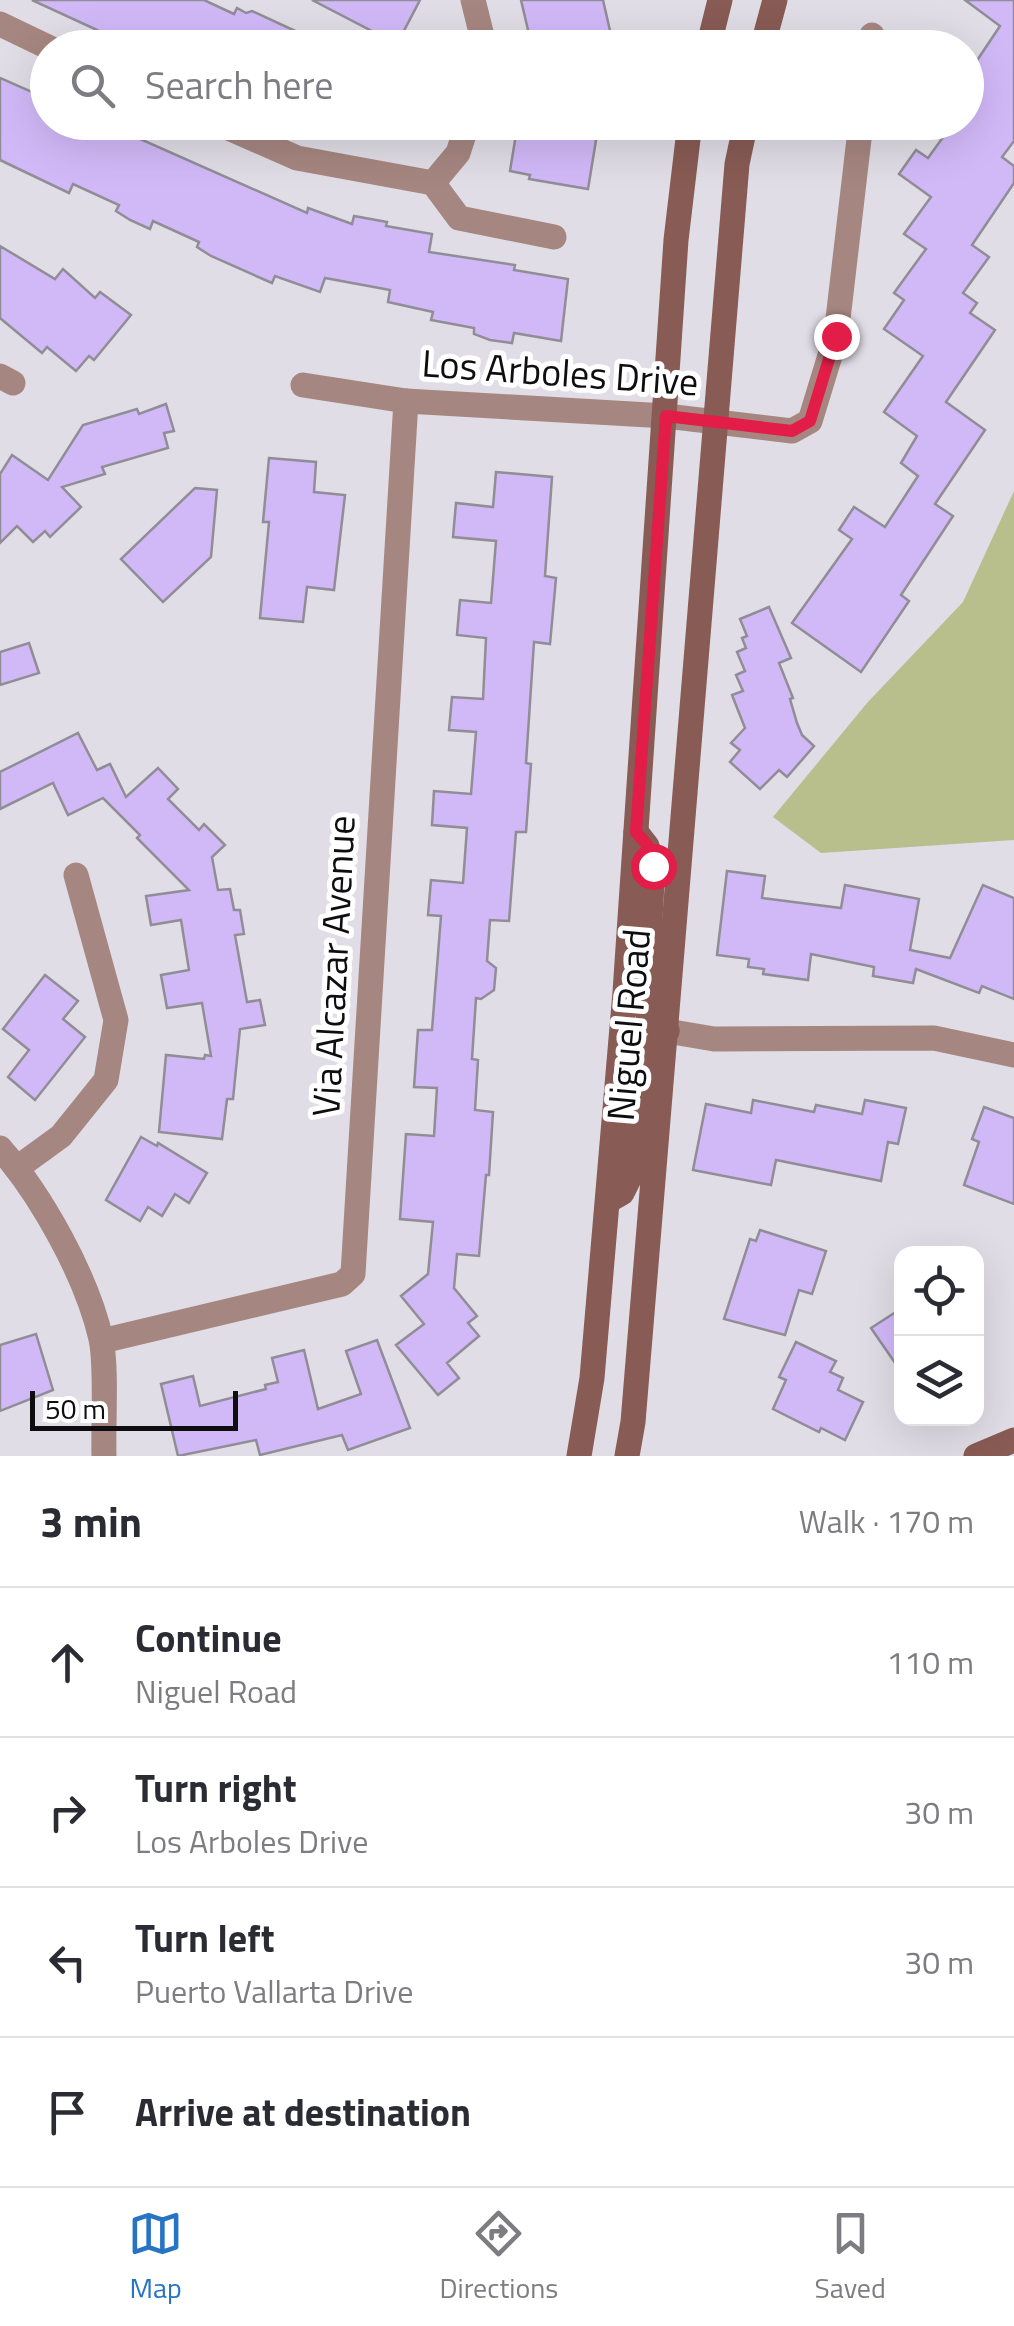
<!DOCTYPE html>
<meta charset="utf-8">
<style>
:root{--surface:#fff;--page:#f7f7f7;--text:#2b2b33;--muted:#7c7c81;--line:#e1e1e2;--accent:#2874c4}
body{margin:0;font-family:"Titillium Web",sans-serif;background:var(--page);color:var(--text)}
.controls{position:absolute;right:30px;bottom:30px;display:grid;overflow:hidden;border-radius:20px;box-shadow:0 10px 40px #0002}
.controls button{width:90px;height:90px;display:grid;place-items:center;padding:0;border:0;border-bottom:2px solid var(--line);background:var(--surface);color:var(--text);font:50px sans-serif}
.scale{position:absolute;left:30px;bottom:25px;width:208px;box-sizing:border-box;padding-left:10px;border:5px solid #0e0d10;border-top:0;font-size:28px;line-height:35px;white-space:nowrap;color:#0e0d10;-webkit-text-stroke:8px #fff;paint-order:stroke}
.stop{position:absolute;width:30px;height:30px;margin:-22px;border:8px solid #e11d48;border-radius:50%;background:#fff}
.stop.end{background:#e11d48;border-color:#fff;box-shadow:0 2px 10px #0008}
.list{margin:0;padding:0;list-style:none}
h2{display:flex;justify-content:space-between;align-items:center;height:130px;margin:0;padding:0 40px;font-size:42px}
h2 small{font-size:32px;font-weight:400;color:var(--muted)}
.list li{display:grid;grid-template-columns:65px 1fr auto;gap:30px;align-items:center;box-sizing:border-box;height:150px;padding:0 40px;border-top:2px solid var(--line)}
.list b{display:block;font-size:38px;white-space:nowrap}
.list p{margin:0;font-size:32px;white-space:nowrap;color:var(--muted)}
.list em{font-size:32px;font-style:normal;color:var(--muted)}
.icon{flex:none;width:55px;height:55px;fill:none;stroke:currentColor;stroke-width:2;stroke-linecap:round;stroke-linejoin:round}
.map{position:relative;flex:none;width:1014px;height:1456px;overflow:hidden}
.search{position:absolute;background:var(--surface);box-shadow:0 10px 40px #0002;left:30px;right:30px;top:30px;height:110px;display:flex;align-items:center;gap:25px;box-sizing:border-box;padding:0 35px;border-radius:55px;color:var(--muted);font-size:38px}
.sheet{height:730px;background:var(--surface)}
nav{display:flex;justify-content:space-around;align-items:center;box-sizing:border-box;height:140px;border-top:2px solid var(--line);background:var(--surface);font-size:28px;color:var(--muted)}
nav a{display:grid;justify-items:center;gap:5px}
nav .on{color:var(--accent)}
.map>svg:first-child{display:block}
</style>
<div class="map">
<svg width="1014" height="1456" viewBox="0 0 1014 1456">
<rect width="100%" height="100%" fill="#e0dde6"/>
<path fill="#b9bf8c" d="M 1014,491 L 1014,840 L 821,853 L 773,817 L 867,703 L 963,602 Z"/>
<g fill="#d1b9f8" stroke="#908d96" stroke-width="2.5">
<path d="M 32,0 L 204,0 L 234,14 L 237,8 L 246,13 L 252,11 L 332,48 L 136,48 Z"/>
<path d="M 312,0 L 420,0 L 397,44 Z"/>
<path d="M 521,0 L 603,0 L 611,35 L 558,48 L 554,48 L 552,42 L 532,47 Z"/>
<path d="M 965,0 L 1014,0 L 1014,141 L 1002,157 L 1014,166 L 1014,183 L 972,245 L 989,257 L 963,293 L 977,303 L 970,313 L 995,330 L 946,402 L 985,430 L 935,504 L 953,516 L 901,595 L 909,601 L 861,672 L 792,623 L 852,539 L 839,530 L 854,507 L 885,527 L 918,476 L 901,463 L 917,436 L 884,412 L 923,356 L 884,329 L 904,300 L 894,293 L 926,249 L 904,234 L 931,197 L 899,174 L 916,150 L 928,158 L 954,122 L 966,122 L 966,77 L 1000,26 Z"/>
<path d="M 0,78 L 48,99 L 48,122 L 102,122 L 307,213 L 308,208 L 352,224 L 354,216 L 387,222 L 386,226 L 432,234 L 429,252 L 515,265 L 514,270 L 568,279 L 561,341 L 514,333 L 512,343 L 490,340 L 474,334 L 474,328 L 431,320 L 433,312 L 388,302 L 390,290 L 325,278 L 320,292 L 275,276 L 272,283 L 211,256 L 197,247 L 199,242 L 153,221 L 150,229 L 130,220 L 116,211 L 119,205 L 73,184 L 69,193 L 0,160 Z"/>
<path d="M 518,122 L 599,122 L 588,189 L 529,179 L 530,175 L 510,171 Z"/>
<path d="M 0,246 L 55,279 L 63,269 L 95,298 L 100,292 L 131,315 L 94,360 L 89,356 L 76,371 L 47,347 L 42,353 L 0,318 Z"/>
<path d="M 166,404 L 174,431 L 164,433 L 168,448 L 102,467 L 105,474 L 62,487 L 81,507 L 50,537 L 45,531 L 33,542 L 17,526 L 0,543 L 0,474 L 12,455 L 48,480 L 83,425 L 137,409 L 139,414 Z"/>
<path d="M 269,458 L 316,462 L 314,492 L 345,495 L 334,590 L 307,587 L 303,622 L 260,618 L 269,522 L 263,522 Z"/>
<path d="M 496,472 L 552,477 L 545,576 L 556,578 L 550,644 L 534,642 L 526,763 L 531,764 L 526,832 L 516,832 L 509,921 L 490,920 L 487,961 L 496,968 L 494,990 L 481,999 L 476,998 L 472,1059 L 478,1060 L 475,1110 L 493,1112 L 489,1175 L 486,1175 L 479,1256 L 457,1254 L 454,1288 L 477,1316 L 468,1323 L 479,1336 L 447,1363 L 459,1378 L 438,1395 L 396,1345 L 424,1324 L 401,1296 L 428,1274 L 433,1222 L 400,1219 L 406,1134 L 434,1136 L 437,1088 L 414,1087 L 418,1030 L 432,1030 L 441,916 L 428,915 L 431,880 L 463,883 L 467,828 L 432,825 L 434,791 L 471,794 L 476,732 L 449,730 L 452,697 L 483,699 L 486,638 L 457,635 L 460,600 L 491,603 L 496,541 L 453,537 L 456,503 L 493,507 Z"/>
<path d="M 195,488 L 217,490 L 211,557 L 163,602 L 121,559 Z"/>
<path d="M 769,607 L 791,658 L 779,663 L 793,698 L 790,699 L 797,723 L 802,735 L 814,746 L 787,777 L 779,770 L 760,789 L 730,762 L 740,750 L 731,743 L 745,728 L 732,695 L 743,691 L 736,675 L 745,671 L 737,652 L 746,648 L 742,638 L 747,636 L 740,619 Z"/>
<path d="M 29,643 L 39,673 L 0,685 L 0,652 Z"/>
<path d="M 78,733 L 97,770 L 110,764 L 126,797 L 158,768 L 178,789 L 168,799 L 199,830 L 204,824 L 225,845 L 212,857 L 218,890 L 230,889 L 234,910 L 240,910 L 244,934 L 235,935 L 247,1002 L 260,1000 L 265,1025 L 240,1029 L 233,1099 L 227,1099 L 222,1139 L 159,1132 L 166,1055 L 204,1059 L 205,1055 L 211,1056 L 202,1003 L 167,1008 L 161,975 L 189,970 L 181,920 L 151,925 L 146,896 L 189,890 L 137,838 L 140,835 L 103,798 L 68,815 L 53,783 L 0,809 L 0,772 Z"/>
<path d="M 727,871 L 765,876 L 762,898 L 841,908 L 845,885 L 919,899 L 910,950 L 950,958 L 983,885 L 1014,898 L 1014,999 L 982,986 L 979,993 L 916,969 L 913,983 L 873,976 L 874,967 L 811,954 L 808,980 L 763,974 L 764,969 L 748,967 L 749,959 L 717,955 Z"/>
<path d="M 45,975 L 78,1001 L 63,1019 L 85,1037 L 35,1100 L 8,1077 L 29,1050 L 3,1029 Z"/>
<path d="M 753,1100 L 814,1112 L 816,1105 L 862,1114 L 865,1100 L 906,1108 L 898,1144 L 888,1142 L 881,1181 L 776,1160 L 771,1185 L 693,1170 L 706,1104 L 751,1113 Z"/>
<path d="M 984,1107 L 1014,1118 L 1014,1204 L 964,1185 L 979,1142 L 972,1139 Z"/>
<path d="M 141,1137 L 157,1146 L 158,1143 L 207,1173 L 189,1203 L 175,1194 L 162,1216 L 148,1207 L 140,1221 L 106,1200 Z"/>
<path d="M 760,1230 L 826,1251 L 812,1294 L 799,1290 L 785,1335 L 724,1319 L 750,1239 L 756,1241 Z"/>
<path d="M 902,1308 L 902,1373 L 871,1328 Z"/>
<path d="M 36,1334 L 53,1390 L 0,1411 L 0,1345 Z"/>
<path d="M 377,1340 L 410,1428 L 348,1450 L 342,1435 L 260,1455 L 256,1440 L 178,1456 L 161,1384 L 193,1376 L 200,1406 L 266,1389 L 265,1385 L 278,1382 L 272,1358 L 304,1350 L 318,1409 L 361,1394 L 346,1351 Z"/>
<path d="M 796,1342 L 836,1361 L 830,1372 L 843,1378 L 838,1390 L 863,1402 L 845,1440 L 821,1428 L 819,1432 L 773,1409 L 786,1380 L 779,1377 Z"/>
</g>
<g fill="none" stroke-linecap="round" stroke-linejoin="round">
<g stroke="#a68681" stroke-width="25">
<path d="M 473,0 L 485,48"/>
<path d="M 0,24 L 50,48"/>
<path d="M 870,48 L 872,35"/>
<path d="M 215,122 L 297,158 L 433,183 L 459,218 L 554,237"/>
<path d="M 433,183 L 458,153 L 468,122"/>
<path d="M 0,376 L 13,383"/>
<path d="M 303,385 L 406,401 L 666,416 L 792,431 L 810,421 L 836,336 L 861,122"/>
<path d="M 667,1031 L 714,1039 L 934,1038 L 1014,1055"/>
<path d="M 0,1148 C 42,1196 87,1277 101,1339 C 107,1368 103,1424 104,1456"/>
<path d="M 17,1168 L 61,1136 L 106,1080 L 116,1020 L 76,875"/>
<path d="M 102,1341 L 342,1284 L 353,1274 L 406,401"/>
</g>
<g stroke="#885b54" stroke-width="25">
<path d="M 708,48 L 720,0"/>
<path d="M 762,48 L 775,0"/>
<path d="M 636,832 L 647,846 L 653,866 L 645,1007 L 651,1021 L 667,1031"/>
<path d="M 608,1201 L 622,1193 L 629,1179 L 641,1072 L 648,1054 L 667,1031"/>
<path d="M 579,1456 L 592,1378 L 625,992 L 676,240 L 690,122"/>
<path d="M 627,1456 L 633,1422 C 669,1003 701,583 737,164 L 746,122"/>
<path d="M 976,1456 L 1014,1440"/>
</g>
</g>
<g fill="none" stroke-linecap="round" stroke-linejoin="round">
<path stroke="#e11d48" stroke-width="12" d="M 653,866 L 648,846 L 636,832 L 666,416 L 792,431 L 810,421 L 836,336"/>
</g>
<g text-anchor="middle" stroke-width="10" stroke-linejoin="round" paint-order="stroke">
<g font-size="38" fill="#0e0d10" stroke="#fff">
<text transform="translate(560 373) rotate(4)" y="13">Los Arboles Drive</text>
<text transform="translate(334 966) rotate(-87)" y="13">Via Alcazar Avenue</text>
<text transform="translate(629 1025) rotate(-85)" y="13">Niguel Road</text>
</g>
</g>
</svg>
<div class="controls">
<button><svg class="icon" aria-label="locate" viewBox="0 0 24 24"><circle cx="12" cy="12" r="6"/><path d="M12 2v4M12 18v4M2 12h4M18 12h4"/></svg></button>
<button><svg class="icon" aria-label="layers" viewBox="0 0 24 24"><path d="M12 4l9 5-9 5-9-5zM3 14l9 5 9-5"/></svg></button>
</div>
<div class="scale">50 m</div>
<div class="stop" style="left:653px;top:866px"></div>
<div class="stop end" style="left:836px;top:336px"></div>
<div class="search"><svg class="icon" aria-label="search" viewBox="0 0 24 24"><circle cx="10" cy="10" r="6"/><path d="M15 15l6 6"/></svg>Search here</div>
</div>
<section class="sheet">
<h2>3 min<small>Walk · 170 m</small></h2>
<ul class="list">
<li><svg class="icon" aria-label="ahead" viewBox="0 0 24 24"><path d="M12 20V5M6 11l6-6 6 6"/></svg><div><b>Continue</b><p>Niguel Road</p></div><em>110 m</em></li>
<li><svg class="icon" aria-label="right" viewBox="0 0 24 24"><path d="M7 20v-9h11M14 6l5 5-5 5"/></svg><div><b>Turn right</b><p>Los Arboles Drive</p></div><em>30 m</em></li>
<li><svg class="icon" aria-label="left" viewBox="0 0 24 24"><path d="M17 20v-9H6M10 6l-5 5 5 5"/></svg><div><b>Turn left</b><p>Puerto Vallarta Drive</p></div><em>30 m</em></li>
<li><svg class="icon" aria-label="arrive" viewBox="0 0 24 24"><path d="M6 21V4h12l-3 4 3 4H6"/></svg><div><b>Arrive at destination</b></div></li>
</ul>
</section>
<nav>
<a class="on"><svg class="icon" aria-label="map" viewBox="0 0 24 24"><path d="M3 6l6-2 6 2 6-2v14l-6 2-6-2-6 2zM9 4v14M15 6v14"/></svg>Map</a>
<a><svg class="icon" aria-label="directions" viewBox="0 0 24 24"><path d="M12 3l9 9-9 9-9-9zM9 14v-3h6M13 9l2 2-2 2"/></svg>Directions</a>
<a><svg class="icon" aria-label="saved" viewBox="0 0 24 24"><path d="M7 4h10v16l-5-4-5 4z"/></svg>Saved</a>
</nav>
